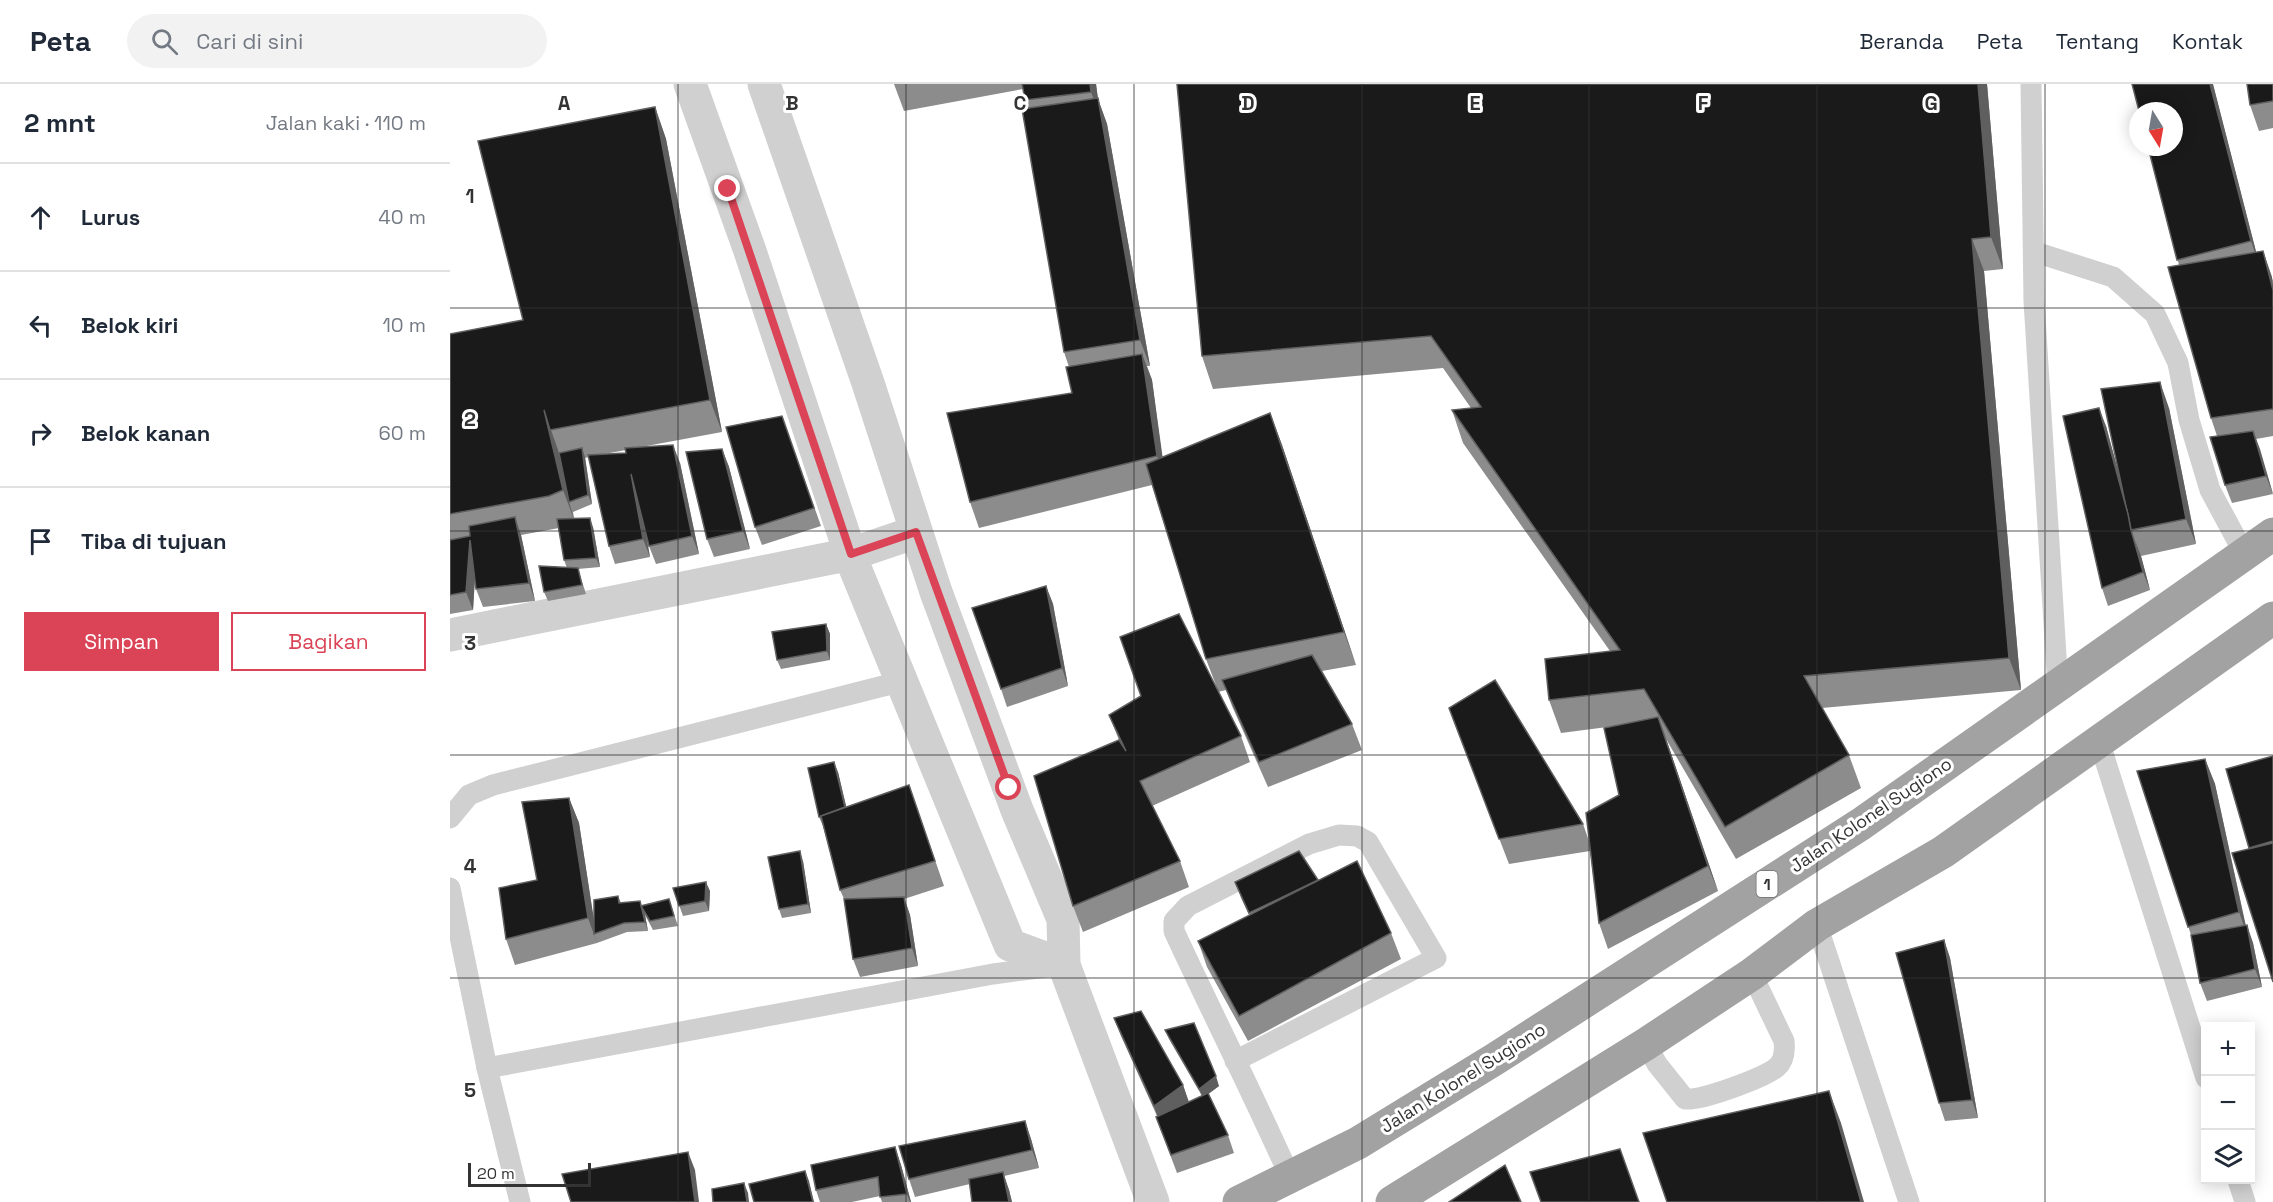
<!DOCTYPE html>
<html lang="id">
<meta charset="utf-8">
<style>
:root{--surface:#fff;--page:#f2f2f3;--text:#1f2937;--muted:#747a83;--line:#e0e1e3;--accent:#db4456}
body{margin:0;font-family:"Space Grotesk",sans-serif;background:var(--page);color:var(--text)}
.controls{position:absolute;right:18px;bottom:18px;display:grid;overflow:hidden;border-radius:0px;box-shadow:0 3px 15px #0003}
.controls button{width:54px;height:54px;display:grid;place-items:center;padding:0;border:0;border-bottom:2px solid var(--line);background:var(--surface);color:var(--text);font:30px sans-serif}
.compass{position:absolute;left:1679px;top:18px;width:54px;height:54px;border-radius:50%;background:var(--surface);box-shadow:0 3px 15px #0003;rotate:169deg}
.scale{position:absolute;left:18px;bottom:15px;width:123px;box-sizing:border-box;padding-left:6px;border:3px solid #333;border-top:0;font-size:16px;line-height:21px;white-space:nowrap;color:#333;-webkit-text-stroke:4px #fff;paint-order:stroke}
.stop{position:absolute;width:18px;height:18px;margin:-14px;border:4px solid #db4456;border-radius:50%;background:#fff}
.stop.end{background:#db4456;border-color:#fff;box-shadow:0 2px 6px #0008}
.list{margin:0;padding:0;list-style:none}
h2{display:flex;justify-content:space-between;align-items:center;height:78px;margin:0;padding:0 24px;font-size:26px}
h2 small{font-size:20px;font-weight:400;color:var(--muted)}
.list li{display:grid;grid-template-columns:39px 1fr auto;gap:18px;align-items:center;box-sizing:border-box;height:108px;padding:0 24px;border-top:2px solid var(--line)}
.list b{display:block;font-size:22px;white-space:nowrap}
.list em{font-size:20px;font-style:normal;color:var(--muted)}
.actions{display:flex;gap:12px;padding:18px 24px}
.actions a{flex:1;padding:14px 0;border:2px solid var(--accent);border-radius:0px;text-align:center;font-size:21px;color:var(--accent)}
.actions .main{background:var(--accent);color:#fff}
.icon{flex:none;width:33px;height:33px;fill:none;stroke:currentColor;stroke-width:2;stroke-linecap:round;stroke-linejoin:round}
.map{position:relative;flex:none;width:1823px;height:1118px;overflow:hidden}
header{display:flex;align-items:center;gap:36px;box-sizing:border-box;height:84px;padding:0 30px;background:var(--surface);border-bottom:2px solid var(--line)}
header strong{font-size:28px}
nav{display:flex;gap:33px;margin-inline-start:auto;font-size:21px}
.search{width:420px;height:54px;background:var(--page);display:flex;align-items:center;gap:15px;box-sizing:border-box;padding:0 21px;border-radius:33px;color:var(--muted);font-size:22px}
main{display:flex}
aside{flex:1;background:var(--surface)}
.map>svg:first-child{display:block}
</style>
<header>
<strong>Peta</strong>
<div class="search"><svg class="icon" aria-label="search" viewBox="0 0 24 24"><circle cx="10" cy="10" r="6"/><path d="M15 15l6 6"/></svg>Cari di sini</div>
<nav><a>Beranda</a><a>Peta</a><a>Tentang</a><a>Kontak</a></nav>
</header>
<main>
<aside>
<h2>2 mnt<small>Jalan kaki · 110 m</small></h2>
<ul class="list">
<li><svg class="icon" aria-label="ahead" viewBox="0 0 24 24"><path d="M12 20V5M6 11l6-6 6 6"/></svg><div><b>Lurus</b></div><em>40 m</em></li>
<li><svg class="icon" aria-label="left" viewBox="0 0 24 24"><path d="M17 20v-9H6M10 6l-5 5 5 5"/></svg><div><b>Belok kiri</b></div><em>10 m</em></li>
<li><svg class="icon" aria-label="right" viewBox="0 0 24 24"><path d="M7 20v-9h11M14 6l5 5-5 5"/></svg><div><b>Belok kanan</b></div><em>60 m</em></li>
<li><svg class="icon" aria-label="arrive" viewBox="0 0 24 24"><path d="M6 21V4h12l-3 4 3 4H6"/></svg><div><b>Tiba di tujuan</b></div></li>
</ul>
<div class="actions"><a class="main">Simpan</a><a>Bagikan</a></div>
</aside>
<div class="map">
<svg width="1823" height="1118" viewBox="0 0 1823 1118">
<rect width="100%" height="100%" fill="#fff"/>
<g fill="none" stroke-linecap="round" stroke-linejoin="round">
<g stroke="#d0d0d0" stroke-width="21">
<path d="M 1581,0 L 1584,217 L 1608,604"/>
<path d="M 1585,168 L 1663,193 L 1705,230 L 1728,279 L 1739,336 L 1760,406 L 1795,471"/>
<path d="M 1649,657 L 1756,994"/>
<path d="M 0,734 L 19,711 L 43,701 L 453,597"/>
<path d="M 0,804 L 37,984 L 70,1118"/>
<path d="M 1367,841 L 1459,1118"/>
<path d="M 1196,960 L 1207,980 L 1235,1015 C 1251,1017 1314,994 1327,983 C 1335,976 1335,966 1334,957 L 1302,890"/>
<path d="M 785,977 L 986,874 L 918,758 L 907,752 L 889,751 L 859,760 L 738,822 L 724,837 L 724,847 C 762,929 803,1010 840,1093"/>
<path d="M 37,984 L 543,890 L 604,882"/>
<path d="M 1788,1096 L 1795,1118"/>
</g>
<g stroke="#d0d0d0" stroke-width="33">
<path d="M 240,0 L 300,167 L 405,484 L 560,861 L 614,881"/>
<path d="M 0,551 L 401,470 L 466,448"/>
</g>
<path stroke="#d0d0d0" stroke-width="33" d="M 314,0 L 418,299 L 486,508 L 567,726 L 613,835 L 614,881 L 703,1118"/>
<g stroke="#a2a2a2" stroke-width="33">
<path d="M 789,1118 L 908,1059 L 1045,975 L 1411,740 L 1823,450"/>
<path d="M 942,1118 L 1196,960 L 1302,890 L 1367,841 L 1493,768 L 1823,534"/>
</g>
</g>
<g fill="#8c8c8c" fill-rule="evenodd">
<path d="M 444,0 L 646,0 L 648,15 L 657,40 L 700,282 L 697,282 L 702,296 L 712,373 L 820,329 L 832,361 L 906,581 L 872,587 L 902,640 L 912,666 L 818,703 L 782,622 L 776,606 L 768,608 L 791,652 L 800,678 L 702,722 L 730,777 L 739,803 L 633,848 L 623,822 L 669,656 L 659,631 L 767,604 L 756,575 L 702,401 L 529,444 L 520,418 L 622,309 L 619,283 L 614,268 L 578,24 L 573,5 L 454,27 Z"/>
<path d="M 727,0 L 1537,0 L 1553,185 L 1534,187 L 1571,606 L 1372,624 L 1399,671 L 1411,704 L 1286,775 L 1216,655 L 1268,807 L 1158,865 L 1149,839 L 1140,767 L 1059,780 L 999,624 L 1133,740 L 1139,757 L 1169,711 L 1165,642 L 1111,649 L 1099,616 L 1160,567 L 1013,359 L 1002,326 L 1021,324 L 993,284 L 763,305 L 752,272 Z"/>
<path d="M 1682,0 L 1763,0 L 1763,1 L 1806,168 L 1813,167 L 1823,197 L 1823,352 L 1806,355 L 1823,410 L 1782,419 L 1775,401 L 1767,352 L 1761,334 L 1729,181 Z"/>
<path d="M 1823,0 L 1823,44 L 1809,47 L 1800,21 Z"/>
<path d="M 205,23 L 216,55 L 272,348 L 191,363 L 230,379 L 249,470 L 206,480 L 199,462 L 194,439 L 200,473 L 165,480 L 159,462 L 139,373 L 135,374 L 142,420 L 123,428 L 124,434 L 143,443 L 150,483 L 128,485 L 136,510 L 98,517 L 94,508 L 117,484 L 114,476 L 109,444 L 71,451 L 85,517 L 33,523 L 26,505 L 25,495 L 23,526 L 0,530 L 0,250 L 73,236 ZM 176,366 L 176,369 L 154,370 Z"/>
<path d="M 1719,324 L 1746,460 L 1691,472 L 1700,506 L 1658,522 L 1652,504 L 1656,342 L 1671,400 Z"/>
<path d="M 332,332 L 371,442 L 312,461 L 305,443 Z"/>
<path d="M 272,365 L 279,383 L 300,465 L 264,473 L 257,455 Z"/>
<path d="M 596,502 L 603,520 L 618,602 L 557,623 L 551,605 Z"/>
<path d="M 376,540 L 380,550 L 380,576 L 331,585 L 327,576 Z"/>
<path d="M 1823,672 L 1823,898 L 1799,765 L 1776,685 Z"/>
<path d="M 1755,675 L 1765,700 L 1796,842 L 1803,859 L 1812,903 L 1757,917 L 1750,899 L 1741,851 L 1687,687 Z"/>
<path d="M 388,688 L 396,723 L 468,727 L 494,802 L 454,815 L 460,831 L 468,882 L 410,893 L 403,875 L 395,817 L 390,806 L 373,742 L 369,733 Z"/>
<path d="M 119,714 L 129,739 L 144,838 L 168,812 L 171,819 L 192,821 L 219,815 L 228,842 L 203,846 L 195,831 L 198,847 L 177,848 L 147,859 L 65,881 L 56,855 L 87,796 Z"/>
<path d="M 353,777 L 361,829 L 332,834 L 329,825 Z"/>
<path d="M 868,797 L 941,849 L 951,875 L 798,957 L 757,883 L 748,857 L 799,831 L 792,816 L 785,798 Z"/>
<path d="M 223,804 L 260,807 L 259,827 L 233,832 Z"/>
<path d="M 1494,856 L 1500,874 L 1528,1034 L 1495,1037 L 1489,1019 Z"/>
<path d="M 664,934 L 733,1001 L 739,1018 L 752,1012 L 719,955 L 715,946 L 769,1002 L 758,1010 L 778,1051 L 784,1069 L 727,1089 L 706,1033 L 707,1032 L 671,952 Z"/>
<path d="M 575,1037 L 581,1055 L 589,1084 L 554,1092 L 559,1106 L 562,1118 L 522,1118 L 520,1100 L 465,1113 L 459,1095 Z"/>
<path d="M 445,1063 L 451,1081 L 461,1118 L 432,1118 L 430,1112 L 402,1118 L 370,1118 L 366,1106 Z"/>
</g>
<g fill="#5f5f5f">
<path d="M 640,0 L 646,0 L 648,15 L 657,40 L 700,282 L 690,256 L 651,34 L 641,8 Z"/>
<path d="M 1528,0 L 1537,0 L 1553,185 L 1541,153 Z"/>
<path d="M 1760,0 L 1763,0 L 1810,183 L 1801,157 Z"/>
<path d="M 205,23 L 216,55 L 272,348 L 260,316 Z"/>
<path d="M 1522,155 L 1534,187 L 1571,606 L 1559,574 Z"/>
<path d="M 1813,167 L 1822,193 L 1823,206 Z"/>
<path d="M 692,270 L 702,296 L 716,398 L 707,372 Z"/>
<path d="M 1710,298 L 1719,324 L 1746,460 L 1736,435 Z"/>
<path d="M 1649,324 L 1656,342 L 1684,445 L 1682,446 Z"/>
<path d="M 94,326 L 108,366 L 120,418 L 119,418 L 125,438 L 113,406 Z"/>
<path d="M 820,329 L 832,361 L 906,581 L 894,548 Z"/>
<path d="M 1803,347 L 1810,365 L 1823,410 L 1816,392 Z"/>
<path d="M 223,361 L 230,379 L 249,470 L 242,452 Z"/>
<path d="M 132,364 L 135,373 L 142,420 L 138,411 Z"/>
<path d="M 272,365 L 279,383 L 300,465 L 293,447 Z"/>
<path d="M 181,390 L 188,408 L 200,473 L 193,455 Z"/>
<path d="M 65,433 L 71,451 L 85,517 L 79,499 Z"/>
<path d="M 140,434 L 143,443 L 150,483 L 146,474 Z"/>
<path d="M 20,456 L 26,474 L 23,526 L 16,508 Z"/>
<path d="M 1685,456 L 1691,472 L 1700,506 L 1693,488 Z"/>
<path d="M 596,502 L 603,520 L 618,602 L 612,584 Z"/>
<path d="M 376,540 L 380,550 L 380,576 L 377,567 Z"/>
<path d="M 1208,633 L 1217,658 L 1268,807 L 1258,782 Z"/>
<path d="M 1755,675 L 1765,700 L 1798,853 L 1789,828 Z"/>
<path d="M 384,678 L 388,688 L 400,738 L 396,729 Z"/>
<path d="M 119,714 L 129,739 L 146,849 L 144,850 L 147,859 L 138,834 Z"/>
<path d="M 350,767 L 353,777 L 361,829 L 358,820 Z"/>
<path d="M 256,798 L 260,807 L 259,827 L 255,817 Z"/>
<path d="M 454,813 L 460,831 L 468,882 L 462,864 Z"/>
<path d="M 191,822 L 195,831 L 198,847 L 195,838 Z"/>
<path d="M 1797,841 L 1803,859 L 1812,903 L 1805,885 Z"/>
<path d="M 1494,856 L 1500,874 L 1528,1034 L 1522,1016 Z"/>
<path d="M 766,992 L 769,1002 L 753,1014 L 749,1005 Z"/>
<path d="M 733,1001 L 739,1019 L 710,1040 L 704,1022 Z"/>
<path d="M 1379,1007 L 1391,1039 L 1414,1118 L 1411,1118 Z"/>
<path d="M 575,1037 L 581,1055 L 589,1084 L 582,1066 Z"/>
<path d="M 445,1063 L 451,1081 L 461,1118 L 460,1118 L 457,1110 Z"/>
<path d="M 238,1068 L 245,1086 L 249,1118 L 245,1118 Z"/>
<path d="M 355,1087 L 359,1097 L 364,1118 L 363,1118 Z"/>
<path d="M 553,1088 L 559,1106 L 562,1118 L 559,1118 Z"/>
<path d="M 294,1099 L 298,1109 L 299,1118 L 297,1118 Z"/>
</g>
<g fill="#1a1a1a" stroke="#5f5f5f" stroke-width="1.5">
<path d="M 572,0 L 640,0 L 641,8 L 575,16 Z"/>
<path d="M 727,0 L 1528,0 L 1541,153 L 1522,155 L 1559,574 L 1354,592 L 1399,671 L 1275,743 L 1194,605 L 1099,616 L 1095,575 L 1170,566 L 1002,326 L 1031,323 L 981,252 L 752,272 Z"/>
<path d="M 1682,0 L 1760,0 L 1801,157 L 1727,176 L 1698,63 L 1724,63 L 1724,27 L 1689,27 Z"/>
<path d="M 1797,0 L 1823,0 L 1823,17 L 1800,21 Z"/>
<path d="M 648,14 L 690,256 L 614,268 L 572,25 Z"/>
<path d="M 205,23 L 260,316 L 100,346 L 94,326 L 113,406 L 99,412 L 0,430 L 0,250 L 73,236 L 28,57 Z"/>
<path d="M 1813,167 L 1823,206 L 1823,325 L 1761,334 L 1718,183 Z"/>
<path d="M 692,270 L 707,372 L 520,418 L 497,329 L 622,309 L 616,283 Z"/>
<path d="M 1710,298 L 1736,435 L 1681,446 L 1651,305 Z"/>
<path d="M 1649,324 L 1678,430 L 1681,446 L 1693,488 L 1652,504 L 1613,332 Z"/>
<path d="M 820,329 L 894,548 L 756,575 L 696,380 Z"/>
<path d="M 332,332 L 364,424 L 305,443 L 276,343 Z"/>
<path d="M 1803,347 L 1816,392 L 1775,401 L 1760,353 Z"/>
<path d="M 223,361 L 242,452 L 199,462 L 181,390 L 193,455 L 159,462 L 138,371 L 176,369 L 175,364 Z"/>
<path d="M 132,364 L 138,411 L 119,418 L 109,369 Z"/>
<path d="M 272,365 L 293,447 L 257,455 L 236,368 Z"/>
<path d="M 65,433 L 79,499 L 26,505 L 20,456 L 16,508 L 0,511 L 0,456 L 20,452 L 19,442 Z"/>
<path d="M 140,434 L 146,474 L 114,476 L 107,435 Z"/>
<path d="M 89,482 L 128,484 L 132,501 L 94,508 Z"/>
<path d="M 596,502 L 612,584 L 551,605 L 522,524 Z"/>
<path d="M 729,530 L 791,652 L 690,697 L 730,777 L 623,822 L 584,692 L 669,656 L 676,667 L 659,631 L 691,612 L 670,553 Z"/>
<path d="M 376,540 L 377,567 L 327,576 L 322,548 Z"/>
<path d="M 862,571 L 902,640 L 809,678 L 772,596 Z"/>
<path d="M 1045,596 L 1133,740 L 1049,755 L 999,624 Z"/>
<path d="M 1208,633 L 1258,782 L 1149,839 L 1136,729 L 1169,711 L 1154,644 Z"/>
<path d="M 1823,672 L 1823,757 L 1799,764 L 1776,685 Z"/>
<path d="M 1755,675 L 1789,828 L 1738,843 L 1687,687 Z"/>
<path d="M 384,678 L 395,723 L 371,732 L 371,733 L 369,733 L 358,684 Z"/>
<path d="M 459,701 L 485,777 L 390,806 L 371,732 Z"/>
<path d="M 119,714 L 138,834 L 56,855 L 49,804 L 87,796 L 72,718 Z"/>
<path d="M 1823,759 L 1823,898 L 1782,769 Z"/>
<path d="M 350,767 L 358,820 L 329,825 L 318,773 Z"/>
<path d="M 849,767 L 868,796 L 799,829 L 785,798 Z"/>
<path d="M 907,777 L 941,849 L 789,932 L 748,857 Z"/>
<path d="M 256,798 L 255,817 L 229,822 L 223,804 Z"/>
<path d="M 168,812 L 169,819 L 190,817 L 195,838 L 174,839 L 144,850 L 144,816 Z"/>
<path d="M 454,813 L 462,864 L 403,875 L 394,815 Z"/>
<path d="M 219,815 L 224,832 L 200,837 L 191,822 Z"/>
<path d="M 1797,841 L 1805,885 L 1750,899 L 1741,851 Z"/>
<path d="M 1494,856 L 1522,1016 L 1489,1019 L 1446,869 Z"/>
<path d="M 691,927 L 733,1001 L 704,1022 L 664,934 Z"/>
<path d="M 744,939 L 766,992 L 749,1005 L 715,946 Z"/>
<path d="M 1379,1007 L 1411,1118 L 1217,1118 L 1193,1049 Z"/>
<path d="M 758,1009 L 778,1051 L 721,1071 L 706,1033 Z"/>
<path d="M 575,1037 L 582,1066 L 459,1095 L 449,1062 Z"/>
<path d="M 445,1063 L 457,1110 L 430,1113 L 428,1093 L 366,1106 L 361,1081 Z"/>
<path d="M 1170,1065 L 1189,1118 L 1091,1118 L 1080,1088 Z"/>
<path d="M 238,1068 L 245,1118 L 121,1118 L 112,1090 Z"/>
<path d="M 1055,1081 L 1071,1118 L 999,1118 Z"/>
<path d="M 355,1087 L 363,1118 L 304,1118 L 299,1100 Z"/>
<path d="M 553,1088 L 559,1118 L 522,1118 L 519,1095 Z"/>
<path d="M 294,1099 L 297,1118 L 263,1118 L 262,1105 Z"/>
</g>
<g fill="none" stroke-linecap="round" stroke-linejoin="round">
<path stroke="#db4456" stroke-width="8" d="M 278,105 L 401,470 L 466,448 L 559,704"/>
</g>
<path fill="none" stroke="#333" stroke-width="1.5" stroke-opacity="0.55" d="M 228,0 L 228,1118M 456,0 L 456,1118M 684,0 L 684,1118M 912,0 L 912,1118M 1139,0 L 1139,1118M 1367,0 L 1367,1118M 1595,0 L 1595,1118M 0,224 L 1823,224M 0,447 L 1823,447M 0,671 L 1823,671M 0,894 L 1823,894"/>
<g text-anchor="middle" stroke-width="6" stroke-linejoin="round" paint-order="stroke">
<rect fill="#fff" stroke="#707070" stroke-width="1.5" x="1306.5" y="787" width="21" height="26" rx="4.5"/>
<g font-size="16" font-weight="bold" fill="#333">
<text x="1317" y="806">1</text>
</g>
<g font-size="18" fill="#333" stroke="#fff">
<text transform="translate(1421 731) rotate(-34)" y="6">Jalan Kolonel Sugiono</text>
<text transform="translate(1013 994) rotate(-32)" y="6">Jalan Kolonel Sugiono</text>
</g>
</g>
<g font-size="20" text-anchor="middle" font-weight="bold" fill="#333" stroke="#fff" stroke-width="6" stroke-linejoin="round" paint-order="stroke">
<text x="114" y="26">A</text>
<text x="342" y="26">B</text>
<text x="570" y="26">C</text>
<text x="798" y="26">D</text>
<text x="1025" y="26">E</text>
<text x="1253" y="26">F</text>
<text x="1481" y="26">G</text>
<text x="20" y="119">1</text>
<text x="20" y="342">2</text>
<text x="20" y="566">3</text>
<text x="20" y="789">4</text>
<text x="20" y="1013">5</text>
</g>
</svg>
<div class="controls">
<button>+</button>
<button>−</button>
<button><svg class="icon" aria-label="layers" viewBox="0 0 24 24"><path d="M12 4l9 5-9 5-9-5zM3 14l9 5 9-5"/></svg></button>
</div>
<svg class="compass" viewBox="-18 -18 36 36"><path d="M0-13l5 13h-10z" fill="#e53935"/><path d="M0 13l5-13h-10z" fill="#747a83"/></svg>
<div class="scale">20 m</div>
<div class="stop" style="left:559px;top:704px"></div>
<div class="stop end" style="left:278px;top:105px"></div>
</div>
</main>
